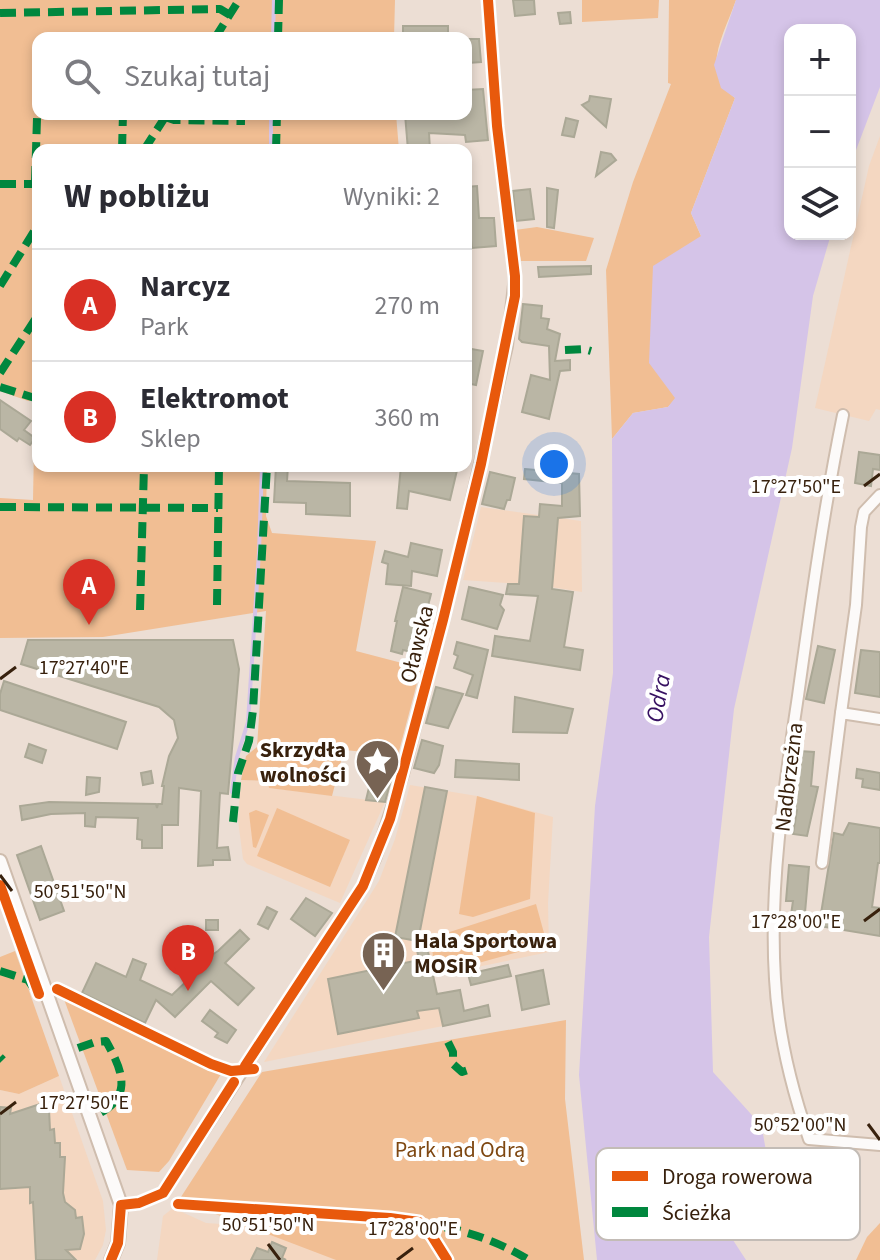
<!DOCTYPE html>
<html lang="pl">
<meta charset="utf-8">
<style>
:root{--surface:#fff;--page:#f2f2f3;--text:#2b2b33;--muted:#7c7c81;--line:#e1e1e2;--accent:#d93025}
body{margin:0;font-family:"Source Sans 3",sans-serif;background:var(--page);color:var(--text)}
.controls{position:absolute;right:24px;top:24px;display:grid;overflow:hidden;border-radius:16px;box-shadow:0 4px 12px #0003}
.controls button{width:72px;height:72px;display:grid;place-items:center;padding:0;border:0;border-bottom:2px solid var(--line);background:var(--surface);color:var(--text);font:40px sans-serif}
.you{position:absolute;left:554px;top:464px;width:28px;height:28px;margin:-20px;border:6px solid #fff;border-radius:50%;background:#1a73e8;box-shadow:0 0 0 12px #1a73e833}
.badge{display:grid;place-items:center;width:52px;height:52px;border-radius:50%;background:var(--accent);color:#fff;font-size:26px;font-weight:700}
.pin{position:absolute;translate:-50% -66px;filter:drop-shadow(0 2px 4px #0008)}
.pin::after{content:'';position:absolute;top:42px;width:28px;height:24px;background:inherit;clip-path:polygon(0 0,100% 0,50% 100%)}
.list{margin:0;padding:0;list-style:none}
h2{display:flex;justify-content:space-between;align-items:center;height:104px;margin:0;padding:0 32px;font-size:34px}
h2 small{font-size:26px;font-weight:400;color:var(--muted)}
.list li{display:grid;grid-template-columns:52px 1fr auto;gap:24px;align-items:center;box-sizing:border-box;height:112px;padding:0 32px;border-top:2px solid var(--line)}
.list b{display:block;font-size:30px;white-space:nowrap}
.list p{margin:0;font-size:26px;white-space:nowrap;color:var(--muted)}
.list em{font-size:26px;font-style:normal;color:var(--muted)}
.icon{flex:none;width:44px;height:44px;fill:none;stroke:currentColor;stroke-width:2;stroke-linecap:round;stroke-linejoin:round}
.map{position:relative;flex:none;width:880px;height:1260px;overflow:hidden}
.search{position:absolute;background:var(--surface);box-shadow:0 4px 12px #0003;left:32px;top:32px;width:440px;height:88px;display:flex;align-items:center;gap:20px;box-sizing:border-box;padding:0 28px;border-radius:16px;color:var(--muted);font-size:30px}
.panel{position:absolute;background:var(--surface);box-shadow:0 4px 12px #0003;left:32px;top:144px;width:440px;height:328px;border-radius:16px}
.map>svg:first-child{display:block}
</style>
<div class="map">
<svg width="880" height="1260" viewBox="0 0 880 1260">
<rect width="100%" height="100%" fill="#ecded4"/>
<g fill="#f4d7c1">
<path d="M 880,136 L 880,410 L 876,409 L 869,421 L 815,408 L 869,166 Z"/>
<path d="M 481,507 L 581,521 L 582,592 L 538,585 L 463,580 Z"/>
<path d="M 241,780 L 268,781 L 270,788 L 385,802 L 340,903 L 247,864 L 243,859 L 238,820 Z"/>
<path d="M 410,785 L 477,796 L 553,817 L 548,903 L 549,952 L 434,976 L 443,1026 L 264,1062 L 379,881 L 395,839 Z"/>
<path d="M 59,1076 L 103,1201 L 106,1230 L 103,1245 L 95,1260 L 0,1260 L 0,1090 L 19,1094 Z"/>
<path d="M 173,1208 L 206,1223 L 269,1227 L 342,1260 L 157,1260 L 163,1216 Z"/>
</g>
<g fill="#f1be93">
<path d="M 0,0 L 395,0 L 394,38 L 38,38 L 38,114 L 396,114 L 399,150 L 38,150 L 38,401 L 28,401 L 0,391 Z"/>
<path d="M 582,0 L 659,0 L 658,18 L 582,22 Z"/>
<path d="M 669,0 L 736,0 C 724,35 699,72 735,98 L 691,213 L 701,236 L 676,398 L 668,407 L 633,413 L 612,439 L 606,270 L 633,182 L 671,84 L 668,83 Z"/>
<path d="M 537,227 L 594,238 L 586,261 L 521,261 L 515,230 Z"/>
<path d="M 38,441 L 38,466 L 267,466 L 266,516 L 272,533 L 376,541 L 356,651 L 421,668 L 398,755 L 344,750 L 332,796 L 269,788 L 268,781 L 241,780 L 246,756 L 257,747 L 266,611 L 103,637 L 0,638 L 0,498 L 33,500 L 34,447 Z"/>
<path d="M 477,796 L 535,813 L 530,899 L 473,917 L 459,914 Z"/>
<path d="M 277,808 L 350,840 L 330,887 L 257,856 Z"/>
<path d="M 256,810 L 269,815 L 256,848 L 253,847 L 249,813 Z"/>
<path d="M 536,904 L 547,944 L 435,975 L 431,938 Z"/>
<path d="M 15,951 L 59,1076 L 19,1094 L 0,1090 L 0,957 Z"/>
<path d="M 58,983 L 227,1064 L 169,1161 L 159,1172 L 127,1170 Z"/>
<path d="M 566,1020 L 565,1099 L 584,1260 L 336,1260 L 179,1200 L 262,1072 Z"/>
<path d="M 880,1223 L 880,1260 L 856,1260 L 867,1237 Z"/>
</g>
<path fill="#d5c4e8" d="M 736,0 L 880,0 L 880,87 L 850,166 L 850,30 L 790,30 L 790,234 L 831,234 L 813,296 L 792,448 L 734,709 L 709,937 L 713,1072 L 760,1124 L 768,1119 L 773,1125 L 763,1134 L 767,1157 L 757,1160 L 759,1174 L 770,1171 L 772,1185 L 731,1194 L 705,1196 L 702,1204 L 706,1212 L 716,1214 L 746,1260 L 597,1260 L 579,1075 L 595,806 L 613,673 L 612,439 L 633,413 L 668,407 L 675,398 L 649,363 L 653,266 L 701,236 L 691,213 L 735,98 L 721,88 L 714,65 Z"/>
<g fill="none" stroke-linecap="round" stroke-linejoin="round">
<g stroke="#d5c4e8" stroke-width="4">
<path d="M 273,38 L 274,0"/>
<path d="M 271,150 L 271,114"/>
<path d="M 232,792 L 237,757 L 248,722 L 259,552 L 262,466"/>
</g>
</g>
<g fill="#bab6a5" stroke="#aba896" stroke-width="2">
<path d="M 513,0 L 534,0 L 535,14 L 515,16 Z"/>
<path d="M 570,12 L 571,23 L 560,24 L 558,13 Z"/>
<path d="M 403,26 L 448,26 L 448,38 L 403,37 Z"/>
<path d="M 467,39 L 479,39 L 481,62 L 468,63 Z"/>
<path d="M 483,89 L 488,140 L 466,142 L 465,135 L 429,133 L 430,150 L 408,150 L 405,114 L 466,114 L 466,90 Z"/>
<path d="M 590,96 L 611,99 L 606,127 L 582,105 L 589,101 Z"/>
<path d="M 566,118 L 578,121 L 574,137 L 562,135 Z"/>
<path d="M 601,152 L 611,154 L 616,160 L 596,176 Z"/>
<path d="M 477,186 L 479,218 L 494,218 L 496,246 L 472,248 L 468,218 L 466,218 L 466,187 Z"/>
<path d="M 547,188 L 558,190 L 554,228 L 547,227 Z"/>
<path d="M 530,189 L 534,219 L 516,221 L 513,191 Z"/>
<path d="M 591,266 L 591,274 L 539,277 L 538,267 Z"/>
<path d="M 523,304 L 542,306 L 541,318 L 549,319 L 547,329 L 560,334 L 555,361 L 570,360 L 570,370 L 560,371 L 549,419 L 522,412 L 531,375 L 550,380 L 549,346 L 522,342 L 519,339 Z"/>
<path d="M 466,348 L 483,351 L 476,385 L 466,383 Z"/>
<path d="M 0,400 L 31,421 L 24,430 L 35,438 L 30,445 L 19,438 L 17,441 L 0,429 Z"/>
<path d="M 859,452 L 880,455 L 880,470 L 873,469 L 871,486 L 855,483 Z"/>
<path d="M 276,466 L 288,466 L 287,481 L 350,483 L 350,516 L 306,514 L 306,503 L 274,502 Z"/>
<path d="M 401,466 L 458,466 L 450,500 L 409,491 L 407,509 L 397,508 Z"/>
<path d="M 525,469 L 579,474 L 580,516 L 558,518 L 552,589 L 573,592 L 564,647 L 583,650 L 580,670 L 492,656 L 495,636 L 530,641 L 538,596 L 506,594 L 508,584 L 519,584 L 524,516 L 539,517 L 540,504 L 562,506 L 562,483 L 524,479 Z"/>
<path d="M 490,472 L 515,478 L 510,500 L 507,500 L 504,509 L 482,504 Z"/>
<path d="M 411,543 L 442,550 L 437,576 L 412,571 L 411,586 L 386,584 L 388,564 L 382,562 L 385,551 L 408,557 Z"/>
<path d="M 403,587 L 431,594 L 416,653 L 403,650 L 402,654 L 391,651 L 397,621 L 395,621 Z"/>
<path d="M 469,587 L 503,595 L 500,605 L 504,610 L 497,629 L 462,619 Z"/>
<path d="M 28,640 L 233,640 L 239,669 L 228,794 L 220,793 L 217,848 L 228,847 L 230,860 L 213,860 L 213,865 L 198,866 L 201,791 L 179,788 L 178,825 L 162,825 L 162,848 L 142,848 L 142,840 L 137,839 L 138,818 L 96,817 L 95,827 L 85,826 L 85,813 L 51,814 L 22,820 L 20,806 L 49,802 L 156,804 L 157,808 L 158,804 L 162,804 L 164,786 L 162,786 L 169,756 L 178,738 L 174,720 L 159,707 L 21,664 Z"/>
<path d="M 457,642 L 488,650 L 477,698 L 466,695 L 473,675 L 454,668 L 458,656 L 454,654 Z"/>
<path d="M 818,646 L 835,650 L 824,703 L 806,699 Z"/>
<path d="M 861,650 L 880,652 L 880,697 L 855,693 Z"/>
<path d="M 4,681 L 126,722 L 117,749 L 0,710 L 0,694 Z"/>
<path d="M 436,687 L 463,694 L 448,728 L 426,723 Z"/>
<path d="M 515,697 L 573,709 L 567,733 L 513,732 Z"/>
<path d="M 422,740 L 443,746 L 439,765 L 434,773 L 414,768 Z"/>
<path d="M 29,744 L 46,750 L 42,763 L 25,757 Z"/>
<path d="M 799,751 L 814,752 L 811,786 L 818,787 L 807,836 L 793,834 L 797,810 L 793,809 Z"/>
<path d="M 456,760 L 519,764 L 519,780 L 455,777 Z"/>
<path d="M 857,769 L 880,773 L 880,790 L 862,787 L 863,779 L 856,778 Z"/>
<path d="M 151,771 L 153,783 L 143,785 L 141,773 Z"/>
<path d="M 373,771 L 392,776 L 385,802 L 366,800 Z"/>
<path d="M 87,777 L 100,778 L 99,792 L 86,795 Z"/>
<path d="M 425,787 L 447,791 L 418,941 L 395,937 Z"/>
<path d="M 849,823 L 880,828 L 880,863 L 878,863 L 872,907 L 880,908 L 880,936 L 819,926 L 834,833 L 843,835 Z"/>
<path d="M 41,846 L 64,911 L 40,920 L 17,855 Z"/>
<path d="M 789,865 L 809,867 L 804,924 L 790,922 L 793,901 L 786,901 Z"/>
<path d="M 306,898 L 332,913 L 315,936 L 291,919 Z"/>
<path d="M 267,907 L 277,912 L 268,929 L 258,924 Z"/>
<rect x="206" y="920" width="12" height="10"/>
<path d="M 240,930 L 249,939 L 225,963 L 254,988 L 238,1005 L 211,981 L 175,1017 L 156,1000 L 145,1023 L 82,993 L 96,963 L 126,977 L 133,959 L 146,964 L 140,980 L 172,995 L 191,977 L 184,968 L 205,948 L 212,955 L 218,951 Z"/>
<path d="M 426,942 L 437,994 L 460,990 L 464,1011 L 488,1005 L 490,1016 L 443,1026 L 439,1008 L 417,1011 L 419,1018 L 338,1034 L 328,979 L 419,960 L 416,945 Z"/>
<path d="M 508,965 L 511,976 L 471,985 L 468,974 Z"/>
<path d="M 543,970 L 549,1004 L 522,1010 L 516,976 Z"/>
<path d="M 210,1010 L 236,1030 L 227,1043 L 215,1037 L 218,1033 L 202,1021 Z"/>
<path d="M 43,1103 L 45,1109 L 49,1109 L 50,1130 L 54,1129 L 55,1143 L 60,1143 L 60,1157 L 65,1157 L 63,1193 L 65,1202 L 75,1210 L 76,1218 L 82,1217 L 84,1234 L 80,1249 L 66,1250 L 76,1260 L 36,1260 L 33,1202 L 30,1203 L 30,1187 L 0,1189 L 0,1107 L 11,1108 L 10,1114 Z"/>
<path d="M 272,1242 L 286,1248 L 282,1258 L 286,1260 L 251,1260 L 257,1248 L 268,1252 Z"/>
</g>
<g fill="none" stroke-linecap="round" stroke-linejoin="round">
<defs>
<g id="minor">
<path d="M 843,415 C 824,508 811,602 798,696 C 784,789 769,885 775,979 C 778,1034 791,1087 809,1139 L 880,1145"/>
<path d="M 841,713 L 856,605 L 861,527 L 864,512 L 880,495"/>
<path d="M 822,863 L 841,713 L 880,719"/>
<path d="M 121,1205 L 139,1203 L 163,1193 L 363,886 L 375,859 L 403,774 L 456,568 L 507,346 L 515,276 L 497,126 L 488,0"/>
</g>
<path id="tertiary" d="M 0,861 L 121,1205 L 118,1243 L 111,1260"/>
</defs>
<use href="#minor" stroke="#cfbdae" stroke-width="14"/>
<use href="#tertiary" stroke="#cfbdae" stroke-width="16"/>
<use href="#minor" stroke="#fcfaf9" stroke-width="10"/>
<use href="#tertiary" stroke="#fcfaf9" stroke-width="12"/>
<g stroke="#00873e" stroke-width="8" stroke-dasharray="16 8" stroke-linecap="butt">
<path d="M 0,13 L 220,9 L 230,15"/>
<path d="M 215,38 L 239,0"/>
<path d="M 278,38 L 279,0"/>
<path d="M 165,117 L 174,120 L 245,121"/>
<path d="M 122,150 L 123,114"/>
<path d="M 144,150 L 167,114"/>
<path d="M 276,150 L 277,114"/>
<path d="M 35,182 L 38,86"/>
<path d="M 0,184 L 38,184"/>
<path d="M 0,286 L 38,225"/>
<path d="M 565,350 L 584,349 L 591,351"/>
<path d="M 0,373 L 38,315"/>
<path d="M 0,387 L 38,399"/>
<path d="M 0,507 L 218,508"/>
<path d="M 217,605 L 219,466"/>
<path d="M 140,610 L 144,466"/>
<path d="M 233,822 L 238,773 L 249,741 L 253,710 L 267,466"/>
<path d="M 0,971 L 28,980 L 34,989"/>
<path d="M 448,1042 L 453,1052 L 453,1064 L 462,1072 L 468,1070"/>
<path d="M 78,1048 L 95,1042 L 106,1041 C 121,1068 134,1095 100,1113"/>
<path d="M 0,1057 L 3,1060"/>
<path d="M 421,1223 C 461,1229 494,1239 529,1260"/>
</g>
<defs>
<g id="cycleway">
<path d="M 0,885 L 39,994"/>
<path d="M 57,989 L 211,1064 L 231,1071 L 254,1069"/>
<path d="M 245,1066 L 363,886 L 390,819 L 443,620 L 481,464 L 515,296 L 515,276 L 497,126 L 488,0"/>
<path d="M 178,1204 L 390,1218 L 419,1222 L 432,1236 L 447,1260"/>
<path d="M 111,1260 L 118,1243 L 121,1205 L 139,1203 L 163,1193 L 234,1082"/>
</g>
</defs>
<use href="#cycleway" stroke="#fff" stroke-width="15"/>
<use href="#cycleway" stroke="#e8590c" stroke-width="10"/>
</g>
<path fill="none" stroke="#38210d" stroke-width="3" d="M 864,486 L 880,474M 0,679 L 16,667M 0,875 L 12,891M 864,921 L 880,909M 0,1114 L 16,1102M 868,1124 L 880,1140M 268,1244 L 280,1260M 397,1260 L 413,1248"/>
<defs>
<symbol id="sight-pin" viewBox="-11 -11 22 30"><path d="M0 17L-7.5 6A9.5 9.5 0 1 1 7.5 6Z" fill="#776353" stroke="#fff"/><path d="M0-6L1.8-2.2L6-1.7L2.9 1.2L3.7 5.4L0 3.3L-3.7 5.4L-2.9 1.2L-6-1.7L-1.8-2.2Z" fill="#fff"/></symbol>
<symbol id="building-pin" viewBox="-11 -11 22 30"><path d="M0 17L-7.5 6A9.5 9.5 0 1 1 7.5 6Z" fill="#776353" stroke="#fff"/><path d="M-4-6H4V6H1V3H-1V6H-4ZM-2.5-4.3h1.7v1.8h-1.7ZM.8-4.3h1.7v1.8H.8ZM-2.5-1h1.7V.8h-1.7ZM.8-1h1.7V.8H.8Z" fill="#fff"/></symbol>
</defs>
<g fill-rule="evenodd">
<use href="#sight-pin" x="352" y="736" width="51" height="69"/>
<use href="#building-pin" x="358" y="928" width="51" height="69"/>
</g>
<g text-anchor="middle" stroke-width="8" stroke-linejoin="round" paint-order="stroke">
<g font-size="22" fill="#38210d" stroke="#fff">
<text transform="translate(416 644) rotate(-76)" y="8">Oławska</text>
<text transform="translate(788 777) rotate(-83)" y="8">Nadbrzeżna</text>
</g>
<g font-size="22" font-weight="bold" fill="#38210d" stroke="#fff" text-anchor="end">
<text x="346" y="757">Skrzydła<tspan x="346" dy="25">wolności</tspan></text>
<text x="414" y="948" text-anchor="start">Hala Sportowa<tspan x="414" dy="25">MOSiR</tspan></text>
</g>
<g font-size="22" fill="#7e4711" stroke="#fff">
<text x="460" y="1157">Park nad Odrą</text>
</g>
<g font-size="24" font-style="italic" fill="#361061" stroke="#fff">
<text transform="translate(658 698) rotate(-80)" y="8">Odra</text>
</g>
</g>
<rect x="596" y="1148" width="264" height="92" rx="12" fill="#fff" stroke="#c3bcb6" stroke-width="2"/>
<rect x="612" y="1171" width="36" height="10" fill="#e8590c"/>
<rect x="612" y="1207" width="36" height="10" fill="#00873e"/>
<g font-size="22" fill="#38210d">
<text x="662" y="1184">Droga rowerowa</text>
<text x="662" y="1220">Ścieżka</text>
</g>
<g font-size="20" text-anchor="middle" fill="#38210d" stroke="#fff" stroke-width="8" stroke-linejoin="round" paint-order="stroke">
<text x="796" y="493">17°27'50"E</text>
<text x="84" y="674">17°27'40"E</text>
<text x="80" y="898">50°51'50"N</text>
<text x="796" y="928">17°28'00"E</text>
<text x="84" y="1109">17°27'50"E</text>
<text x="800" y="1131">50°52'00"N</text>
<text x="268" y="1231">50°51'50"N</text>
<text x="413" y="1235">17°28'00"E</text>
</g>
</svg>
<div class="controls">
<button>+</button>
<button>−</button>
<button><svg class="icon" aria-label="layers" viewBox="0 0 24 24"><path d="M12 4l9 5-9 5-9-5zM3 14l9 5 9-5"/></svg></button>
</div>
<div class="you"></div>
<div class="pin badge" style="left:89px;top:625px">A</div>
<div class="pin badge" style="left:188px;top:991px">B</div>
<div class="search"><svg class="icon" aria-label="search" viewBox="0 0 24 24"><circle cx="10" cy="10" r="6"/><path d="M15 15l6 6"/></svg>Szukaj tutaj</div>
<section class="panel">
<h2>W pobliżu<small>Wyniki: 2</small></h2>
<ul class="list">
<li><span class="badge">A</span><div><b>Narcyz</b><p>Park</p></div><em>270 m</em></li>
<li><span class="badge">B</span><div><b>Elektromot</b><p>Sklep</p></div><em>360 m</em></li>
</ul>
</section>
</div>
